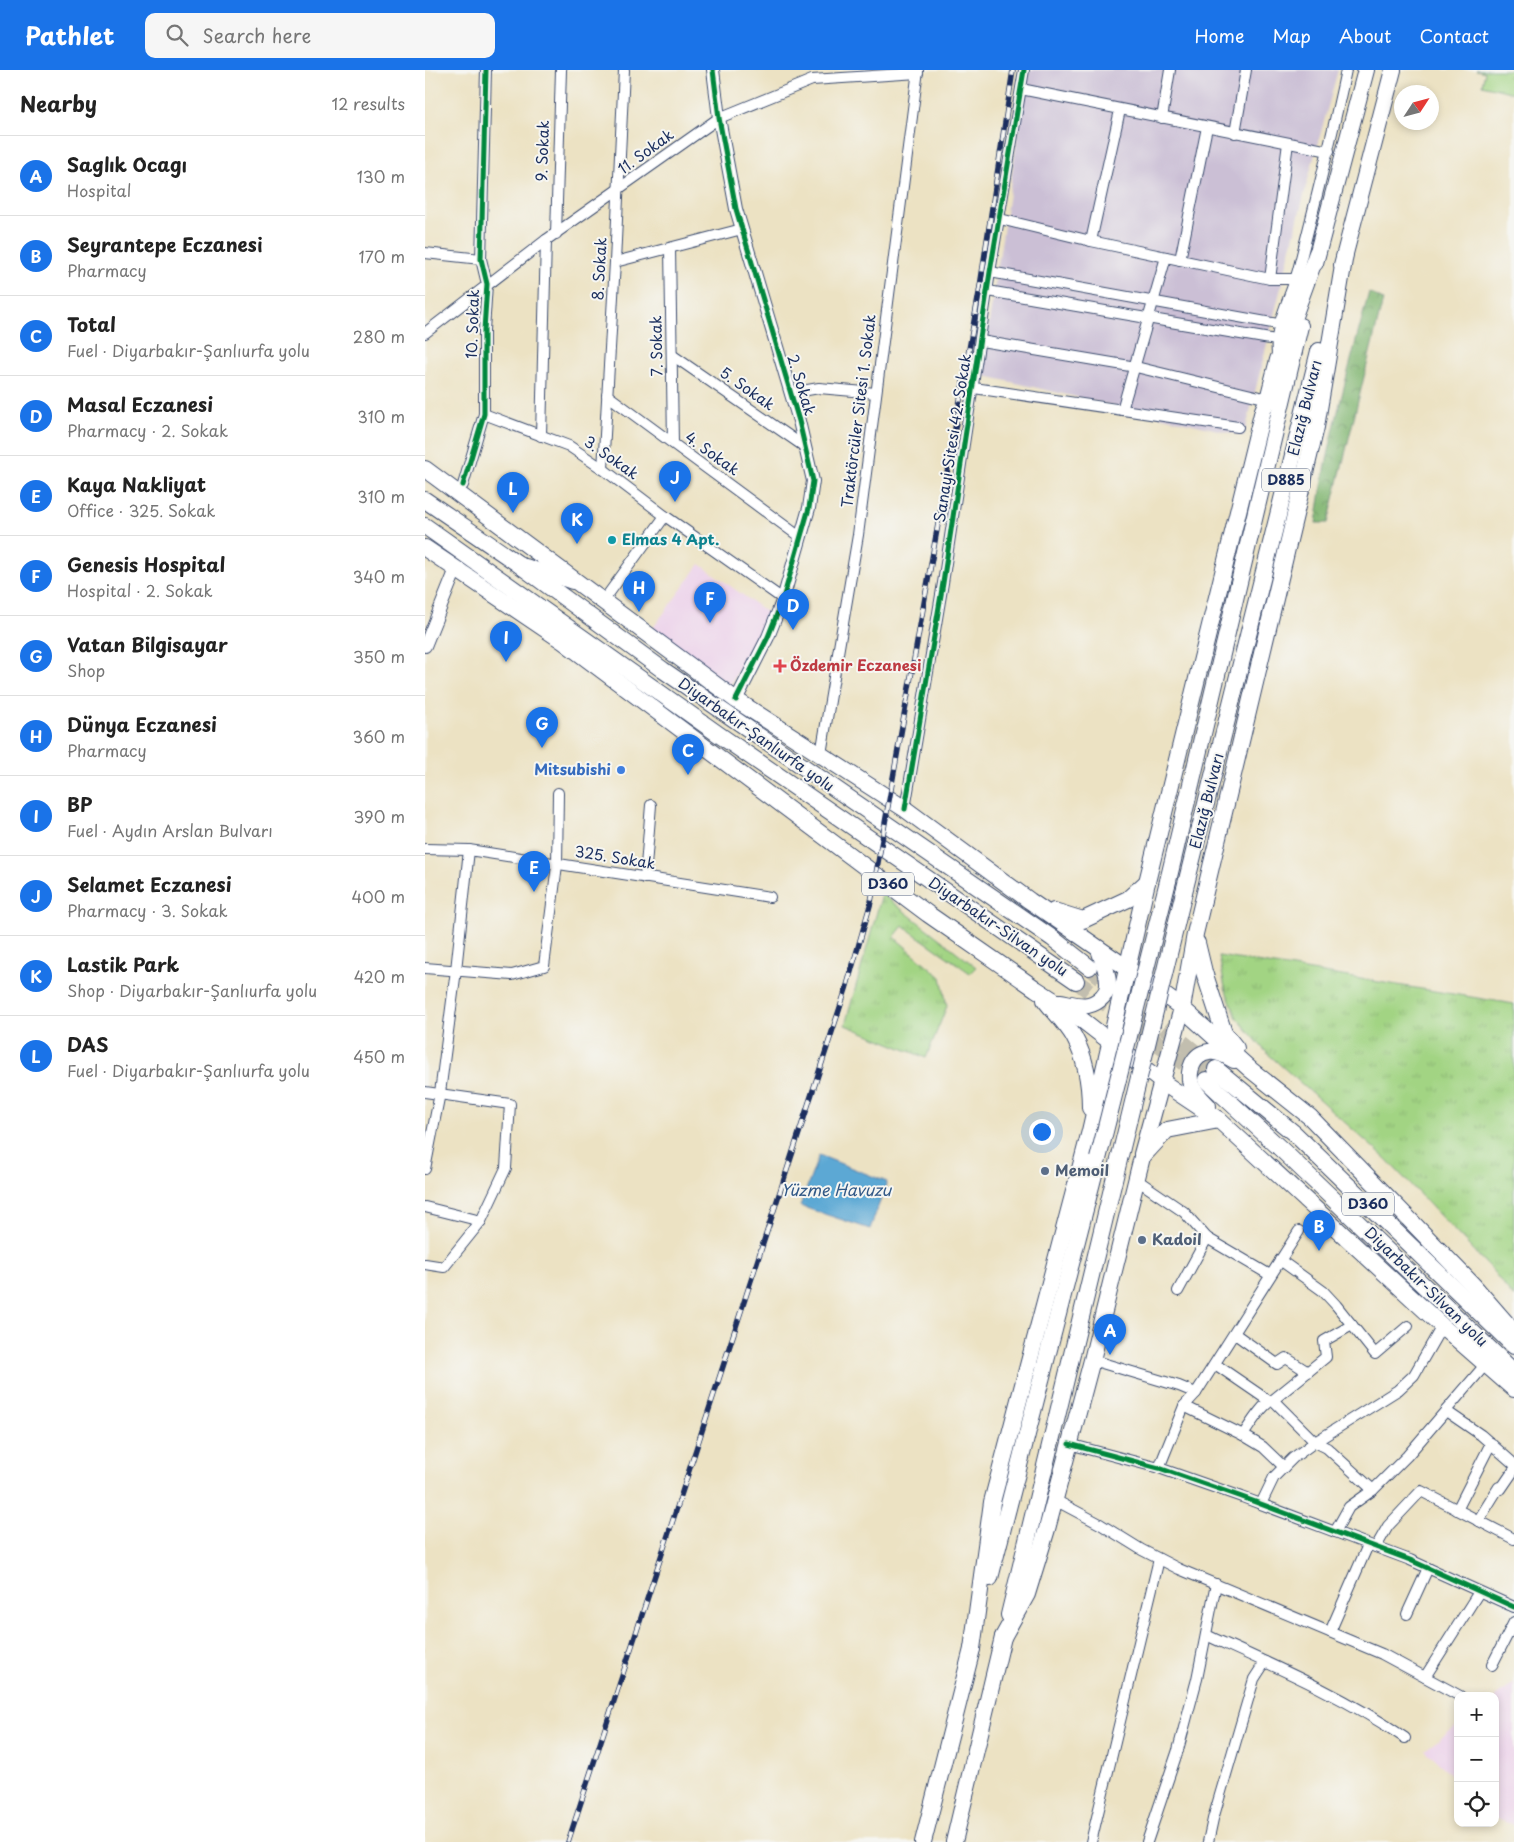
<!DOCTYPE html>
<meta charset="utf-8">
<style>
:root{--surface:#fff;--page:#f6f6f6;--text:#222;--muted:#767676;--line:#e0e0e0;--accent:#1a73e8}
body{margin:0;font-family:"Playpen Sans",sans-serif;background:var(--page);color:var(--text)}
.controls{position:absolute;right:15px;bottom:15px;display:grid;overflow:hidden;border-radius:10px;box-shadow:0 2px 8px #0003}
.controls button{width:45px;height:45px;display:grid;place-items:center;padding:0;border:0;border-bottom:1px solid var(--line);background:var(--surface);color:var(--text);font:25px sans-serif}
.compass{position:absolute;left:969px;top:15px;width:45px;height:45px;border-radius:50%;background:var(--surface);box-shadow:0 2px 8px #0003;rotate:54deg}
.you{position:absolute;left:616px;top:1061px;width:18px;height:18px;margin:-12px;border:4px solid #fff;border-radius:50%;background:#1a73e8;box-shadow:0 0 0 8px #1a73e833}
.badge{display:grid;place-items:center;width:32px;height:32px;border-radius:50%;background:var(--accent);color:#fff;font-size:16px;font-weight:700}
.pin{position:absolute;translate:-50% -41px;filter:drop-shadow(0 1px 2px #0008)}
.pin::after{content:'';position:absolute;top:26px;width:18px;height:15px;background:inherit;clip-path:polygon(0 0,100% 0,50% 100%)}
.list{margin:0;padding:0;list-style:none}
h2{display:flex;justify-content:space-between;align-items:center;height:65px;margin:0;padding:0 20px;font-size:21px}
h2 small{font-size:16px;font-weight:400;color:var(--muted)}
.list li{display:grid;grid-template-columns:32px 1fr auto;gap:15px;align-items:center;box-sizing:border-box;height:80px;padding:0 20px;border-top:1px solid var(--line)}
.list b{display:block;font-size:19px;white-space:nowrap}
.list p{margin:0;font-size:16px;white-space:nowrap;color:var(--muted)}
.list em{font-size:16px;font-style:normal;color:var(--muted)}
.icon{flex:none;width:28px;height:28px;fill:none;stroke:currentColor;stroke-width:2;stroke-linecap:round;stroke-linejoin:round}
.map{position:relative;flex:none;width:1089px;height:1772px;overflow:hidden}
header{display:flex;align-items:center;gap:30px;box-sizing:border-box;height:70px;padding:0 25px;background:var(--accent);color:#fff}
header strong{font-size:24px}
nav{display:flex;gap:28px;margin-inline-start:auto;font-size:18px}
.search{width:350px;height:45px;background:var(--page);display:flex;align-items:center;gap:12px;box-sizing:border-box;padding:0 18px;border-radius:10px;color:var(--muted);font-size:19px}
main{display:flex}
aside{flex:1;background:var(--surface)}
.map>svg:first-child{display:block}
</style>
<header>
<strong>Pathlet</strong>
<div class="search"><svg class="icon" aria-label="search" viewBox="0 0 24 24"><circle cx="10" cy="10" r="6"/><path d="M15 15l6 6"/></svg>Search here</div>
<nav><a>Home</a><a>Map</a><a>About</a><a>Contact</a></nav>
</header>
<main>
<aside>
<h2>Nearby<small>12 results</small></h2>
<ul class="list">
<li><span class="badge">A</span><div><b>Saglık Ocagı</b><p>Hospital</p></div><em>130 m</em></li>
<li><span class="badge">B</span><div><b>Seyrantepe Eczanesi</b><p>Pharmacy</p></div><em>170 m</em></li>
<li><span class="badge">C</span><div><b>Total</b><p>Fuel · Diyarbakır-Şanlıurfa yolu</p></div><em>280 m</em></li>
<li><span class="badge">D</span><div><b>Masal Eczanesi</b><p>Pharmacy · 2. Sokak</p></div><em>310 m</em></li>
<li><span class="badge">E</span><div><b>Kaya Nakliyat</b><p>Office · 325. Sokak</p></div><em>310 m</em></li>
<li><span class="badge">F</span><div><b>Genesis Hospital</b><p>Hospital · 2. Sokak</p></div><em>340 m</em></li>
<li><span class="badge">G</span><div><b>Vatan Bilgisayar</b><p>Shop</p></div><em>350 m</em></li>
<li><span class="badge">H</span><div><b>Dünya Eczanesi</b><p>Pharmacy</p></div><em>360 m</em></li>
<li><span class="badge">I</span><div><b>BP</b><p>Fuel · Aydın Arslan Bulvarı</p></div><em>390 m</em></li>
<li><span class="badge">J</span><div><b>Selamet Eczanesi</b><p>Pharmacy · 3. Sokak</p></div><em>400 m</em></li>
<li><span class="badge">K</span><div><b>Lastik Park</b><p>Shop · Diyarbakır-Şanlıurfa yolu</p></div><em>420 m</em></li>
<li><span class="badge">L</span><div><b>DAS</b><p>Fuel · Diyarbakır-Şanlıurfa yolu</p></div><em>450 m</em></li>
</ul>
</aside>
<div class="map">
<svg width="1089" height="1772" viewBox="0 0 1089 1772">
<defs>
<pattern id="grass-tufts" width="24" height="20" patternUnits="userSpaceOnUse" patternTransform="scale(1.25)"><rect width="24" height="20" fill="#a2d483"/><path d="M3 7l-1-3M5 7V3M7 7l1-3M15 17l-1-3M17 17v-4M19 17l1-3" fill="none" stroke="#8bb674"/></pattern>
<pattern id="forest-crowns" width="20" height="18" patternUnits="userSpaceOnUse" patternTransform="scale(1.25)"><rect width="20" height="18" fill="#81b671"/><path d="M2 6a3 3 0 1 1 6 0M12 15a3 3 0 1 1 6 0" fill="none" stroke="#699460"/></pattern>
</defs>
<rect width="100%" height="100%" fill="#f6f6f2"/>
<filter id="ink" filterUnits="userSpaceOnUse"><feTurbulence type="fractalNoise" baseFrequency=".02" numOctaves="2"/><feDisplacementMap in="SourceGraphic" scale="10" xChannelSelector="R" yChannelSelector="G"/><feConvolveMatrix kernelMatrix="1 2 1 2 8 2 1 2 1" color-interpolation-filters="sRGB"/></filter>
<filter id="wash" filterUnits="userSpaceOnUse"><feTurbulence type="fractalNoise" baseFrequency=".0096" numOctaves="4" result="noise"/><feDisplacementMap in="SourceGraphic" scale="20" xChannelSelector="R" yChannelSelector="G"/><feGaussianBlur stdDeviation="1.12" result="paint"/><feColorMatrix in="noise" values="0 0 0 0 0 0 0 0 0 0 0 0 0 0 0 0 0 1.4 0 .05"/><feComposite in="paint" operator="in"/></filter>
<g filter="url(#wash)">
<rect width="100%" height="100%" fill="#ece2c3"/>
<g fill="#ecd1ea">
<path d="M 275,494 L 344,544 L 305,615 L 225,562 Z"/>
<path d="M 1089,1613 L 1089,1755 L 1074,1750 L 1070,1747 L 1070,1627 Z"/>
<path d="M 1033,1655 L 1033,1711 L 1000,1680 Z"/>
</g>
<path fill="#cbbfd5" d="M 603,0 L 913,0 L 882,113 L 819,366 L 556,305 Z"/>
<g fill="url(#grass-tufts)" stroke="#5e8270">
<path d="M 1051,0 L 1089,0 L 1089,23 L 1057,15 L 1060,2 Z"/>
<path d="M 457,824 L 551,897 L 545,903 L 478,856 L 469,867 L 516,907 L 522,936 L 501,988 L 420,955 Z"/>
<path d="M 794,886 L 1089,934 L 1089,1228 L 1067,1200 L 961,1089 L 842,983 L 812,948 L 800,918 Z"/>
</g>
<path fill="url(#forest-crowns)" stroke="#4e7268" d="M 944,222 L 958,230 L 903,453 L 891,453 C 902,374 924,298 944,222 Z"/>
<path fill="#5ca8d4" stroke="#3c6c99" d="M 394,1085 L 462,1112 L 445,1159 L 375,1136 Z"/>
</g>
<g filter="url(#ink)">
<g fill="none" stroke-linecap="round" stroke-linejoin="round">
<g stroke="#c2beaf" stroke-width="16" stroke-dasharray="16 8" stroke-linecap="butt">
<path d="M 664,897 L 791,999"/>
<path d="M 651,911 L 781,1010"/>
</g>
<defs>
<g id="minor">
<path d="M 596,19 L 904,81"/>
<path d="M 737,48 L 745,0"/>
<path d="M 810,63 L 821,0"/>
<path d="M 575,149 L 666,171 L 845,209 L 870,209"/>
<path d="M 131,164 L 136,0"/>
<path d="M 666,171 L 695,40"/>
<path d="M 245,178 L 248,373"/>
<path d="M 0,183 L 56,189"/>
<path d="M 755,190 L 782,57"/>
<path d="M 190,192 L 317,159"/>
<path d="M 565,202 L 853,254"/>
<path d="M 845,209 L 863,73"/>
<path d="M 563,221 L 851,270"/>
<path d="M 0,263 L 121,170 L 294,48 L 387,10 L 493,3"/>
<path d="M 556,271 L 711,297 L 843,329"/>
<path d="M 852,284 C 849,253 865,230 873,200 C 890,134 907,67 921,0"/>
<path d="M 247,285 L 380,377"/>
<path d="M 549,318 L 813,357"/>
<path d="M 365,323 L 394,318 L 451,323"/>
<path d="M 182,325 L 375,467"/>
<path d="M 697,340 L 741,187"/>
<path d="M 59,344 L 144,376 L 178,399 L 240,446 L 358,529"/>
<path d="M 116,366 L 121,170"/>
<path d="M 178,399 L 190,192 L 199,0"/>
<path d="M 38,415 L 59,344 L 59,260 L 62,214 L 56,189 L 61,0"/>
<path d="M 179,530 L 240,446"/>
<path d="M 396,684 L 433,465 L 493,0"/>
<path d="M 480,739 L 518,513 L 565,202 L 599,0"/>
<path d="M 0,779 L 44,780 L 345,827"/>
<path d="M 220,808 L 226,735"/>
<path d="M 0,898 L 87,905 L 119,896 L 132,795 L 133,723"/>
<path d="M 0,1022 L 85,1034 L 81,1098 L 56,1151 L 19,1197 L 0,1194"/>
<path d="M 0,1099 L 15,1023 L 31,900 L 44,780"/>
<path d="M 712,1110 L 759,1142 L 782,1168 L 845,1205"/>
<path d="M 0,1137 L 56,1151"/>
<path d="M 855,1190 L 898,1221 L 911,1235 L 950,1284 L 983,1256"/>
<path d="M 753,1221 L 782,1168"/>
<path d="M 810,1264 L 852,1294 L 861,1288 L 883,1302"/>
<path d="M 667,1290 L 754,1316 L 771,1323 L 759,1336 L 734,1398"/>
<path d="M 790,1294 L 844,1331"/>
<path d="M 771,1323 L 874,1161"/>
<path d="M 848,1330 L 890,1372 L 902,1378 L 948,1420"/>
<path d="M 759,1336 L 818,1365 C 825,1355 837,1334 848,1330 L 901,1287 L 899,1271 L 927,1255"/>
<path d="M 1021,1341 L 1056,1365 L 1089,1394"/>
<path d="M 818,1365 L 838,1377 L 859,1397"/>
<path d="M 644,1374 L 734,1398 L 817,1427 L 985,1490 L 1089,1537"/>
<path d="M 628,1429 L 675,1454 L 717,1480 L 754,1499 L 957,1584 L 1035,1626"/>
<path d="M 836,1434 L 849,1407 L 868,1388 L 890,1372 L 973,1320 L 989,1305 L 1017,1256"/>
<path d="M 1032,1440 L 1066,1373"/>
<path d="M 1053,1451 L 1074,1417 L 1076,1419 L 1089,1400"/>
<path d="M 910,1462 L 924,1437 L 948,1420 L 982,1386 L 1060,1295"/>
<path d="M 951,1477 L 963,1456 L 996,1421 L 1089,1469"/>
<path d="M 982,1544 L 1003,1498"/>
<path d="M 905,1562 L 943,1475"/>
<path d="M 781,1565 C 849,1596 919,1626 980,1668"/>
<path d="M 1067,1595 L 1089,1552"/>
<path d="M 1000,1607 L 1054,1522"/>
<path d="M 666,1772 L 734,1489"/>
<path d="M 722,1772 L 753,1680 L 772,1609 L 791,1514"/>
<path d="M 783,1772 L 788,1749 L 829,1609 L 840,1592"/>
</g>
<g id="tertiary">
<path d="M 288,0 L 294,48 L 311,139 L 374,351 L 388,411 L 384,438 L 358,529 L 343,567 L 311,630"/>
<path d="M 0,576 L 31,499"/>
</g>
<path id="secondary" d="M 101,496 L 147,512"/>
<g id="primary">
<path d="M 498,1772 L 547,1579"/>
<path d="M 529,1772 L 578,1567"/>
</g>
<g id="trunk">
<path d="M 890,193 L 941,0"/>
<path d="M 917,195 L 968,0"/>
<path d="M 0,399 L 311,630 L 480,739 L 605,831 L 702,898 L 757,938 L 826,1000 L 885,1047 L 1048,1215 L 1089,1262"/>
<path d="M 0,430 L 92,493 L 238,600 L 627,868 L 664,897"/>
<path d="M 0,456 L 293,664 L 651,911"/>
<path d="M 0,478 L 138,571 L 503,844 L 611,919 L 648,943 L 737,1012 L 794,1050"/>
<path d="M 743,811 L 875,256"/>
<path d="M 759,822 L 894,281"/>
<path d="M 629,841 L 658,850 L 703,829 L 722,812"/>
<path d="M 772,873 L 779,902 L 799,963 L 811,978"/>
<path d="M 620,930 C 629,942 642,954 649,967 C 661,989 665,1013 665,1038"/>
<path d="M 635,932 C 643,933 655,937 663,935 C 673,933 684,923 683,913 C 683,901 677,890 674,879"/>
<path d="M 791,999 L 870,1064 L 1089,1276"/>
<path d="M 781,1010 L 857,1080 L 1089,1302"/>
<path d="M 783,1036 C 777,1030 769,1022 766,1015 C 762,1001 768,984 784,982 C 793,980 802,986 809,990"/>
<path d="M 717,1084 L 757,938 L 770,864 L 891,357 L 920,184"/>
<path d="M 565,1508 L 673,1089"/>
<path d="M 584,1545 L 692,1098"/>
<path d="M 578,1567 L 602,1524 L 622,1459 L 667,1290 L 717,1087 L 742,1060 L 794,1050 L 1017,1256 L 1089,1319"/>
<path d="M 547,1579 L 567,1432 L 665,1061 L 722,812 L 838,340 L 843,329 L 853,290 L 892,183"/>
</g>
</defs>
<use href="#minor" stroke="#3a4a6d" stroke-width="12"/>
<use href="#tertiary" stroke="#3a4a6d" stroke-width="14"/>
<use href="#secondary" stroke="#3a4a6d" stroke-width="16"/>
<use href="#primary" stroke="#3a4a6d" stroke-width="18"/>
<use href="#trunk" stroke="#3a4a6d" stroke-width="18"/>
<use href="#minor" stroke="#fff" stroke-width="10"/>
<use href="#tertiary" stroke="#fff" stroke-width="12"/>
<use href="#secondary" stroke="#fff" stroke-width="14"/>
<use href="#primary" stroke="#fff" stroke-width="16"/>
<use href="#trunk" stroke="#fff" stroke-width="16"/>
<defs>
<path id="rail" d="M 143,1772 L 421,919 L 446,832 L 554,223 L 588,0"/>
</defs>
<use href="#rail" stroke="#1b2f5e" stroke-width="5.5"/>
<use href="#rail" stroke="#f6f6f2" stroke-width="4" stroke-dasharray="11" stroke-linecap="butt"/>
<defs>
<g id="trunk-bridge">
<path d="M 673,1089 L 743,811"/>
<path d="M 692,1098 L 759,822"/>
</g>
</defs>
<use href="#trunk-bridge" stroke="#3a4a6d" stroke-width="18" stroke-linecap="butt"/>
<use href="#trunk-bridge" stroke="#fff" stroke-width="16"/>
<defs>
<g id="cycleway">
<path d="M 288,0 L 294,48 L 311,139 L 374,351 L 388,411 L 384,438 L 358,529 L 343,567 L 311,630"/>
<path d="M 38,415 L 59,344 L 59,260 L 62,214 L 56,189 L 61,0"/>
<path d="M 480,739 L 518,513 L 565,202 L 599,0"/>
<path d="M 644,1374 L 734,1398 L 817,1427 L 985,1490 L 1089,1537"/>
</g>
</defs>
<use href="#cycleway" stroke="#f6f6f2" stroke-width="8"/>
<use href="#cycleway" stroke="#00873e" stroke-width="5"/>
</g>
</g>
<circle fill="#0f9aa8" stroke="#f6f6f2" stroke-width="2" cx="187" cy="470" r="5"/>
<path fill="#e0444e" stroke="#f6f6f2" stroke-width="2" d="M352.5 588.5h5v5h5v5h-5v5h-5v-5h-5v-5h5z"/>
<circle fill="#3f7fe0" stroke="#f6f6f2" stroke-width="2" cx="196" cy="700" r="5"/>
<g fill="#5c6f8a" stroke="#f6f6f2" stroke-width="2">
<circle cx="620" cy="1101" r="5"/>
<circle cx="717" cy="1170" r="5"/>
</g>
<g text-anchor="middle" stroke-width="4" stroke-linejoin="round" paint-order="stroke">
<g fill="#f6f6f2" stroke="#5d6b8a" stroke-width="1">
<rect x="837" y="398.5" width="48" height="23" rx="4"/>
<rect x="437" y="802.5" width="52" height="23" rx="4"/>
<rect x="917" y="1122.5" width="52" height="23" rx="4"/>
</g>
<g font-size="14" font-weight="bold" fill="#1b2f5e">
<text x="861" y="415">D885</text>
<text x="463" y="819">D360</text>
<text x="943" y="1139">D360</text>
</g>
<g font-size="15" fill="#1b2f5e" stroke="#f6f6f2">
<text transform="translate(118 81) rotate(-88)" y="5">9. Sokak</text>
<text transform="translate(221 82) rotate(-36)" y="5">11. Sokak</text>
<text transform="translate(175 199) rotate(-87)" y="5">8. Sokak</text>
<text transform="translate(48 254) rotate(-88)" y="5">10. Sokak</text>
<text transform="translate(232 276) rotate(-91)" y="5">7. Sokak</text>
<text transform="translate(376 315) rotate(73)" y="5">2. Sokak</text>
<text transform="translate(322 319) rotate(35)" y="5">5. Sokak</text>
<text transform="translate(880 338) rotate(-76)" y="5">Elazığ Bulvarı</text>
<text transform="translate(434 341) rotate(-83)" y="5">Traktörcüler Sitesi 1. Sokak</text>
<text transform="translate(528 368) rotate(-81)" y="5">Sanayi Sitesi 42. Sokak</text>
<text transform="translate(287 384) rotate(36)" y="5">4. Sokak</text>
<text transform="translate(186 388) rotate(35)" y="5">3. Sokak</text>
<text transform="translate(331 665) rotate(35)" y="5">Diyarbakır-Şanlıurfa yolu</text>
<text transform="translate(782 731) rotate(-76)" y="5">Elazığ Bulvarı</text>
<text transform="translate(190 788) rotate(9)" y="5">325. Sokak</text>
<text transform="translate(573 857) rotate(34)" y="5">Diyarbakır-Silvan yolu</text>
<text transform="translate(1001 1217) rotate(44)" y="5">Diyarbakır-Silvan yolu</text>
</g>
<g font-size="15" font-weight="bold" fill="#0d838f" stroke="#f6f6f2" text-anchor="start">
<text x="197" y="475">Elmas 4 Apt.</text>
</g>
<g font-size="15" font-weight="bold" fill="#be3a42" stroke="#f6f6f2" text-anchor="start">
<text x="365" y="601">Özdemir Eczanesi</text>
</g>
<g font-size="15" font-weight="bold" fill="#366cbe" stroke="#f6f6f2" text-anchor="end">
<text x="186" y="705">Mitsubishi</text>
</g>
<g font-size="15" font-weight="bold" fill="#4e5e75" stroke="#f6f6f2" text-anchor="start">
<text x="630" y="1106">Memoil</text>
<text x="727" y="1175">Kadoil</text>
</g>
<g font-size="16" font-style="italic" fill="#325987" stroke="#f6f6f2">
<text x="411" y="1126">Yüzme Havuzu</text>
</g>
</g>
</svg>
<div class="controls">
<button>+</button>
<button>−</button>
<button><svg class="icon" aria-label="locate" viewBox="0 0 24 24"><circle cx="12" cy="12" r="6"/><path d="M12 2v4M12 18v4M2 12h4M18 12h4"/></svg></button>
</div>
<svg class="compass" viewBox="-18 -18 36 36"><path d="M0-13l5 13h-10z" fill="#e53935"/><path d="M0 13l5-13h-10z" fill="#767676"/></svg>
<div class="you"></div>
<div class="pin badge" style="left:685px;top:1285px">A</div>
<div class="pin badge" style="left:894px;top:1181px">B</div>
<div class="pin badge" style="left:263px;top:705px">C</div>
<div class="pin badge" style="left:368px;top:560px">D</div>
<div class="pin badge" style="left:109px;top:822px">E</div>
<div class="pin badge" style="left:285px;top:553px">F</div>
<div class="pin badge" style="left:117px;top:678px">G</div>
<div class="pin badge" style="left:214px;top:542px">H</div>
<div class="pin badge" style="left:81px;top:592px">I</div>
<div class="pin badge" style="left:250px;top:432px">J</div>
<div class="pin badge" style="left:152px;top:474px">K</div>
<div class="pin badge" style="left:88px;top:443px">L</div>
</div>
</main>
